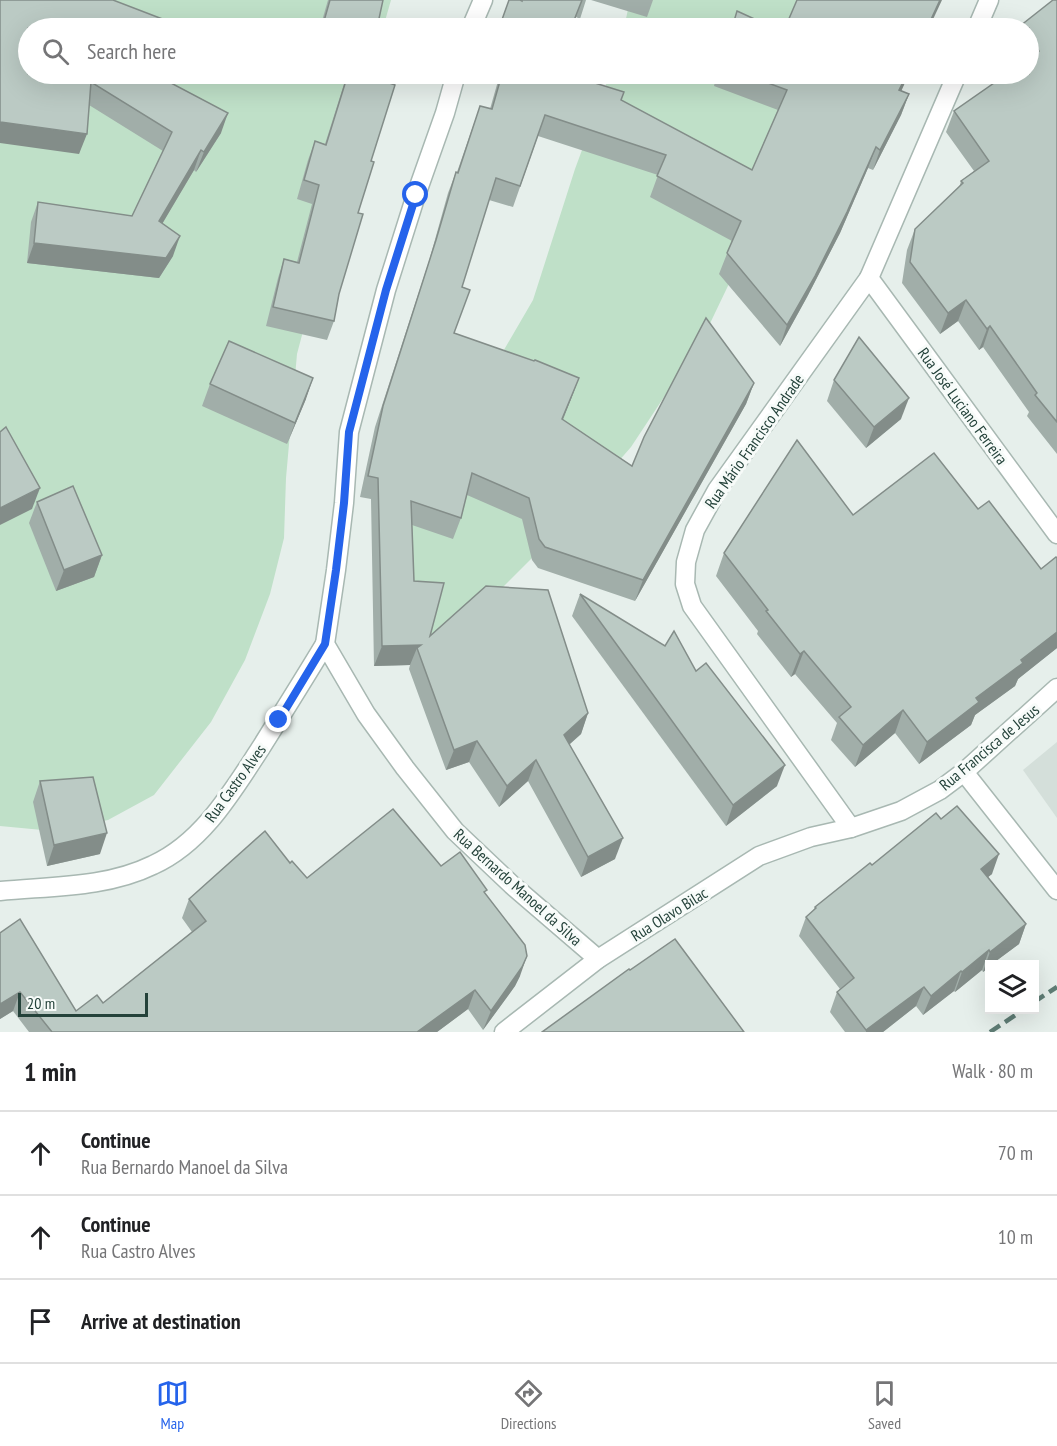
<!DOCTYPE html>
<meta charset="utf-8">
<style>
:root{--surface:#fff;--page:#f2f2f2;--text:#202124;--muted:#757577;--line:#e0e0e0;--accent:#2563eb}
body{margin:0;font-family:"PT Sans Narrow",sans-serif;background:var(--page);color:var(--text)}
.controls{position:absolute;right:18px;bottom:18px;display:grid;overflow:hidden;border-radius:0px;box-shadow:0 6px 24px #0002}
.controls button{width:54px;height:54px;display:grid;place-items:center;padding:0;border:0;border-bottom:2px solid var(--line);background:var(--surface);color:var(--text);font:30px sans-serif}
.scale{position:absolute;left:18px;bottom:15px;width:130px;box-sizing:border-box;padding-left:6px;border:3px solid #24423a;border-top:0;font-size:16px;line-height:21px;white-space:nowrap;color:#24423a;-webkit-text-stroke:4px #f7fbf9;paint-order:stroke}
.stop{position:absolute;width:18px;height:18px;margin:-14px;border:4px solid #2563eb;border-radius:50%;background:#fff}
.stop.end{background:#2563eb;border-color:#fff;box-shadow:0 2px 6px #0008}
.list{margin:0;padding:0;list-style:none}
h2{display:flex;justify-content:space-between;align-items:center;height:78px;margin:0;padding:0 24px;font-size:26px}
h2 small{font-size:20px;font-weight:400;color:var(--muted)}
.list li{display:grid;grid-template-columns:39px 1fr auto;gap:18px;align-items:center;box-sizing:border-box;height:84px;padding:0 24px;border-top:2px solid var(--line)}
.list b{display:block;font-size:22px;white-space:nowrap}
.list p{margin:0;font-size:20px;white-space:nowrap;color:var(--muted)}
.list em{font-size:20px;font-style:normal;color:var(--muted)}
.icon{flex:none;width:33px;height:33px;fill:none;stroke:currentColor;stroke-width:2;stroke-linecap:round;stroke-linejoin:round}
.map{position:relative;flex:none;width:1057px;height:1032px;overflow:hidden}
.search{position:absolute;background:var(--surface);box-shadow:0 6px 24px #0002;left:18px;right:18px;top:18px;height:66px;display:flex;align-items:center;gap:15px;box-sizing:border-box;padding:0 21px;border-radius:33px;color:var(--muted);font-size:22px}
.sheet{height:330px;background:var(--surface)}
nav{display:flex;justify-content:space-around;align-items:center;box-sizing:border-box;height:84px;border-top:2px solid var(--line);background:var(--surface);font-size:16px;color:var(--muted)}
nav a{display:grid;justify-items:center;gap:3px}
nav .on{color:var(--accent)}
.map>svg:first-child{display:block}
</style>
<div class="map">
<svg width="1057" height="1032" viewBox="0 0 1057 1032">
<rect width="100%" height="100%" fill="#e6efeb"/>
<path fill="#d4dfda" d="M 1057,742 L 1057,818 L 1023,770 Z"/>
<g fill="#bfe0c8">
<path d="M 0,0 L 391,0 L 383,28 L 28,28 L 28,74 L 371,74 L 297,354 L 286,478 L 284,538 L 270,594 L 245,660 L 211,722 L 154,795 L 108,820 L 53,831 L 0,826 Z"/>
<path d="M 630,0 L 824,0 L 816,28 L 624,28 Z"/>
<path d="M 610,74 L 803,74 L 761,217 L 703,338 L 631,447 L 550,540 L 471,619 L 446,631 L 423,635 L 382,559 L 533,300 L 575,169 Z"/>
</g>
<g fill="none" stroke-linecap="round" stroke-linejoin="round">
<defs>
<g id="minor">
<path d="M 471,28 L 483,0"/>
<path d="M 977,28 L 989,0"/>
<path d="M 456,74 L 445,113 L 416,195 L 386,290 L 349,432 L 344,503 L 336,570 L 325,644 L 366,714 L 405,768 L 455,831 L 512,885 L 598,959"/>
<path d="M 869,278 L 1057,534"/>
<path d="M 964,772 L 1057,890"/>
<path d="M 851,828 L 692,606 L 685,584 L 686,562 L 695,530 L 717,490 L 869,278 L 957,74"/>
<path d="M 0,891 C 51,886 106,888 153,865 C 202,843 232,792 260,749 C 282,714 304,679 325,644"/>
<path d="M 504,1032 L 598,959 L 759,856 L 811,837 L 851,828 L 901,811 L 940,790 L 964,772 L 1057,688"/>
</g>
</defs>
<use href="#minor" stroke="#a8b8b2" stroke-width="21"/>
<use href="#minor" stroke="#fff" stroke-width="18"/>
<g stroke="#5f7d75" stroke-width="4.5" stroke-dasharray="12 6" stroke-linecap="butt">
<path d="M 1034,1002 L 1057,987"/>
<path d="M 990,1032 L 1023,1010"/>
</g>
</g>
<g fill="#a1aea9">
<path d="M 328,0 L 383,0 L 377,28 L 320,28 Z"/>
<path d="M 509,0 L 586,0 L 580,19 L 576,17 L 571,28 L 499,28 Z"/>
<path d="M 591,0 L 653,0 L 647,17 Z"/>
<path d="M 1057,0 L 1057,454 L 1027,416 L 1029,412 L 983,347 L 979,350 L 958,321 L 940,334 L 902,283 L 907,250 L 915,229 L 959,188 L 961,181 L 974,171 L 946,132 L 954,111 L 1029,74 L 1029,28 L 1019,28 L 1020,26 Z"/>
<path d="M 28,28 L 154,74 L 221,133 L 196,172 L 194,170 L 162,224 L 173,256 L 159,278 L 27,263 L 31,222 L 38,202 L 132,216 L 163,151 L 89,105 L 79,154 Z"/>
<path d="M 309,74 L 367,74 L 371,161 L 339,294 L 334,321 L 327,340 L 266,326 L 278,278 L 284,259 L 297,262 L 312,204 L 297,199 L 308,160 L 315,141 L 325,144 L 344,84 Z"/>
<path d="M 500,74 L 566,74 L 621,100 L 752,170 L 778,110 L 714,86 L 717,74 L 909,74 L 901,91 L 909,94 L 901,115 L 873,170 L 868,168 L 840,233 L 807,297 L 780,346 L 719,274 L 732,241 L 650,197 L 658,175 L 538,136 L 513,207 L 489,200 L 462,287 L 454,333 L 579,378 L 563,420 L 632,466 L 754,383 L 746,404 L 635,601 L 538,568 L 532,560 L 522,519 L 467,495 L 461,518 L 453,539 L 412,525 L 414,581 L 430,636 L 588,713 L 581,734 L 569,745 L 615,859 L 581,877 L 528,781 L 499,807 L 469,762 L 446,770 L 409,669 L 410,665 L 374,666 L 371,499 L 360,497 L 375,427 L 429,261 L 448,193 L 456,172 L 457,172 L 480,106 L 490,109 Z"/>
<path d="M 834,380 L 901,419 L 866,448 L 827,401 Z"/>
<path d="M 210,384 L 306,399 L 287,444 L 202,406 Z"/>
<path d="M 37,502 L 102,555 L 94,577 L 56,591 L 29,523 Z"/>
<path d="M 978,509 L 1041,569 L 1057,558 L 1057,648 L 1018,679 L 1015,686 L 975,715 L 971,725 L 919,764 L 895,733 L 855,767 L 831,740 L 837,723 L 795,674 L 791,677 L 757,634 L 758,631 L 716,576 L 724,553 L 853,515 Z"/>
<path d="M 580,594 L 777,786 L 726,826 L 572,616 Z"/>
<path d="M 40,781 L 100,854 L 47,866 L 33,802 Z"/>
<path d="M 941,819 L 992,874 L 988,877 L 1026,924 L 1019,944 L 992,964 L 990,964 L 990,967 L 983,972 L 982,970 L 955,992 L 954,991 L 923,1015 L 916,1006 L 883,1032 L 845,1032 L 830,1012 L 837,992 L 840,989 L 799,936 L 806,917 L 813,911 L 815,907 L 872,865 Z"/>
<path d="M 290,863 L 307,878 L 441,866 L 486,894 L 520,976 L 515,986 L 483,1030 L 468,1009 L 437,1032 L 29,1032 L 13,1011 L 0,1019 L 0,933 L 76,1011 L 103,1003 L 192,932 L 182,918 L 189,899 Z"/>
</g>
<g fill="#838d89">
<path d="M 940,0 L 942,0 L 929,28 L 927,28 Z"/>
<path d="M 907,74 L 909,74 L 892,111 L 899,90 Z"/>
<path d="M 909,94 L 901,115 L 873,170 L 880,150 Z"/>
<path d="M 228,113 L 221,133 L 196,172 L 204,152 Z"/>
<path d="M 1,122 L 87,134 L 79,154 L 0,143 L 0,124 Z"/>
<path d="M 876,147 L 868,168 L 840,233 L 807,297 L 780,346 L 787,325 Z"/>
<path d="M 201,150 L 194,170 L 152,241 L 159,221 Z"/>
<path d="M 180,236 L 173,256 L 159,278 L 27,263 L 34,243 Z"/>
<path d="M 966,300 L 958,321 L 940,334 L 948,313 Z"/>
<path d="M 990,326 L 983,347 L 979,350 L 987,329 Z"/>
<path d="M 313,378 L 306,399 L 287,444 L 295,423 Z"/>
<path d="M 579,378 L 571,399 L 554,440 L 562,419 Z"/>
<path d="M 754,383 L 746,404 L 635,601 L 643,580 Z"/>
<path d="M 909,398 L 901,419 L 866,448 L 874,427 Z"/>
<path d="M 40,488 L 32,509 L 0,525 L 0,508 Z"/>
<path d="M 102,555 L 94,577 L 56,591 L 64,570 Z"/>
<path d="M 1057,632 L 1057,648 L 1018,679 L 1015,686 L 975,715 L 971,725 L 919,764 L 927,742 L 976,698 L 1021,660 Z"/>
<path d="M 421,645 L 417,648 L 410,665 L 374,666 L 382,646 Z"/>
<path d="M 804,651 L 795,674 L 791,677 L 800,654 Z"/>
<path d="M 903,710 L 895,733 L 855,767 L 863,745 Z"/>
<path d="M 588,713 L 581,734 L 556,756 L 564,735 Z"/>
<path d="M 477,741 L 469,762 L 446,770 L 454,750 Z"/>
<path d="M 536,760 L 528,781 L 499,807 L 507,786 Z"/>
<path d="M 785,765 L 777,786 L 726,826 L 733,805 Z"/>
<path d="M 107,833 L 100,854 L 47,866 L 54,845 Z"/>
<path d="M 623,838 L 615,859 L 581,877 L 588,857 Z"/>
<path d="M 999,854 L 992,874 L 974,888 L 981,869 Z"/>
<path d="M 1026,924 L 1019,944 L 992,964 L 990,964 L 990,967 L 983,972 L 990,952 Z"/>
<path d="M 989,950 L 982,970 L 955,992 L 962,972 Z"/>
<path d="M 527,956 L 520,976 L 515,986 L 483,1030 L 491,1011 Z"/>
<path d="M 961,971 L 954,991 L 923,1015 L 931,996 Z"/>
<path d="M 924,987 L 916,1006 L 883,1032 L 866,1032 L 866,1030 Z"/>
<path d="M 475,990 L 468,1009 L 437,1032 L 417,1032 Z"/>
<path d="M 20,992 L 13,1011 L 0,1019 L 0,1004 Z"/>
</g>
<g fill="#bbcac4" stroke="#838d89" stroke-width="1.5">
<path d="M 0,0 L 113,0 L 165,20 L 162,28 L 28,28 L 28,74 L 154,74 L 228,113 L 204,152 L 201,150 L 159,221 L 180,236 L 166,258 L 34,243 L 38,202 L 132,216 L 172,132 L 91,82 L 87,134 L 1,122 L 0,124 Z"/>
<path d="M 330,0 L 383,0 L 377,28 L 322,28 Z"/>
<path d="M 509,0 L 520,0 L 522,1 L 522,0 L 582,0 L 571,28 L 499,28 Z"/>
<path d="M 797,0 L 940,0 L 927,28 L 785,28 Z"/>
<path d="M 1053,0 L 1057,0 L 1057,422 L 1035,395 L 1037,393 L 990,326 L 987,329 L 966,300 L 948,313 L 910,262 L 915,229 L 963,183 L 961,181 L 989,161 L 954,111 L 1007,74 L 1029,74 L 1029,58 L 1039,51 L 1029,37 L 1029,28 L 1022,28 L 1020,26 Z"/>
<path d="M 737,11 L 774,28 L 732,28 Z"/>
<path d="M 348,74 L 365,74 L 395,85 L 371,161 L 374,162 L 358,213 L 363,214 L 339,294 L 334,321 L 273,307 L 284,259 L 299,263 L 319,185 L 304,180 L 315,141 L 326,145 Z"/>
<path d="M 502,74 L 566,74 L 624,92 L 621,100 L 752,170 L 787,90 L 744,74 L 907,74 L 899,90 L 909,94 L 880,150 L 876,147 L 847,212 L 815,276 L 787,325 L 727,253 L 741,221 L 657,176 L 666,155 L 545,115 L 520,186 L 496,178 L 462,287 L 470,290 L 454,333 L 534,361 L 535,360 L 579,378 L 562,419 L 632,466 L 644,437 L 706,318 L 754,383 L 643,580 L 545,547 L 539,539 L 529,498 L 472,473 L 461,518 L 411,501 L 414,581 L 444,583 L 430,636 L 486,586 L 548,590 L 588,713 L 564,735 L 623,838 L 588,857 L 536,760 L 507,786 L 477,741 L 454,750 L 417,648 L 421,645 L 382,646 L 378,478 L 368,476 L 383,406 L 436,240 L 456,172 L 458,173 L 480,106 L 492,109 Z"/>
<path d="M 859,337 L 909,398 L 874,427 L 834,380 Z"/>
<path d="M 229,341 L 313,378 L 295,423 L 210,384 Z"/>
<path d="M 6,427 L 40,488 L 0,508 L 0,432 Z"/>
<path d="M 797,440 L 853,515 L 934,453 L 978,509 L 989,501 L 1041,569 L 1056,557 L 1057,558 L 1057,632 L 1021,660 L 1023,663 L 976,698 L 979,702 L 927,742 L 903,710 L 863,745 L 839,717 L 851,707 L 804,651 L 800,654 L 766,611 L 768,610 L 724,553 Z"/>
<path d="M 73,486 L 102,555 L 64,570 L 37,502 Z"/>
<path d="M 580,594 L 665,646 L 674,631 L 696,671 L 706,663 L 785,765 L 733,805 Z"/>
<path d="M 93,777 L 107,833 L 54,845 L 40,781 Z"/>
<path d="M 957,806 L 999,854 L 981,869 L 1026,924 L 990,952 L 989,950 L 962,972 L 961,971 L 931,996 L 924,987 L 866,1030 L 837,992 L 854,978 L 806,917 L 816,908 L 815,907 L 870,863 L 872,865 L 936,813 L 941,819 Z"/>
<path d="M 393,809 L 441,866 L 460,852 L 487,890 L 484,892 L 525,945 L 527,956 L 522,967 L 491,1011 L 475,990 L 417,1032 L 52,1032 L 20,992 L 0,1004 L 0,933 L 20,919 L 76,1011 L 97,995 L 103,1003 L 206,921 L 189,899 L 265,831 L 290,863 L 292,861 L 307,878 Z"/>
<path d="M 675,939 L 744,1032 L 542,1032 L 629,969 L 630,970 Z"/>
</g>
<g fill="none" stroke-linecap="round" stroke-linejoin="round">
<path stroke="#2563eb" stroke-width="8" d="M 279,720 L 325,644 L 336,570 L 344,503 L 349,432 L 386,290 L 416,195"/>
</g>
<g text-anchor="middle" stroke-width="6" stroke-linejoin="round" paint-order="stroke">
<g font-size="16" fill="#24423a" stroke="#f7fbf9">
<text transform="translate(963 406) rotate(54)" y="6">Rua José Luciano Ferreira</text>
<text transform="translate(754 441) rotate(-55)" y="6">Rua Mário Francisco Andrade</text>
<text transform="translate(989 747) rotate(-40)" y="6">Rua Francisca de Jesus</text>
<text transform="translate(235 783) rotate(-54)" y="6">Rua Castro Alves</text>
<text transform="translate(518 887) rotate(42)" y="6">Rua Bernardo Manoel da Silva</text>
<text transform="translate(669 914) rotate(-32)" y="6">Rua Olavo Bilac</text>
</g>
</g>
</svg>
<div class="controls">
<button><svg class="icon" aria-label="layers" viewBox="0 0 24 24"><path d="M12 4l9 5-9 5-9-5zM3 14l9 5 9-5"/></svg></button>
</div>
<div class="scale">20 m</div>
<div class="stop" style="left:416px;top:195px"></div>
<div class="stop end" style="left:279px;top:720px"></div>
<div class="search"><svg class="icon" aria-label="search" viewBox="0 0 24 24"><circle cx="10" cy="10" r="6"/><path d="M15 15l6 6"/></svg>Search here</div>
</div>
<section class="sheet">
<h2>1 min<small>Walk · 80 m</small></h2>
<ul class="list">
<li><svg class="icon" aria-label="ahead" viewBox="0 0 24 24"><path d="M12 20V5M6 11l6-6 6 6"/></svg><div><b>Continue</b><p>Rua Bernardo Manoel da Silva</p></div><em>70 m</em></li>
<li><svg class="icon" aria-label="ahead" viewBox="0 0 24 24"><path d="M12 20V5M6 11l6-6 6 6"/></svg><div><b>Continue</b><p>Rua Castro Alves</p></div><em>10 m</em></li>
<li><svg class="icon" aria-label="arrive" viewBox="0 0 24 24"><path d="M6 21V4h12l-3 4 3 4H6"/></svg><div><b>Arrive at destination</b></div></li>
</ul>
</section>
<nav>
<a class="on"><svg class="icon" aria-label="map" viewBox="0 0 24 24"><path d="M3 6l6-2 6 2 6-2v14l-6 2-6-2-6 2zM9 4v14M15 6v14"/></svg>Map</a>
<a><svg class="icon" aria-label="directions" viewBox="0 0 24 24"><path d="M12 3l9 9-9 9-9-9zM9 14v-3h6M13 9l2 2-2 2"/></svg>Directions</a>
<a><svg class="icon" aria-label="saved" viewBox="0 0 24 24"><path d="M7 4h10v16l-5-4-5 4z"/></svg>Saved</a>
</nav>
